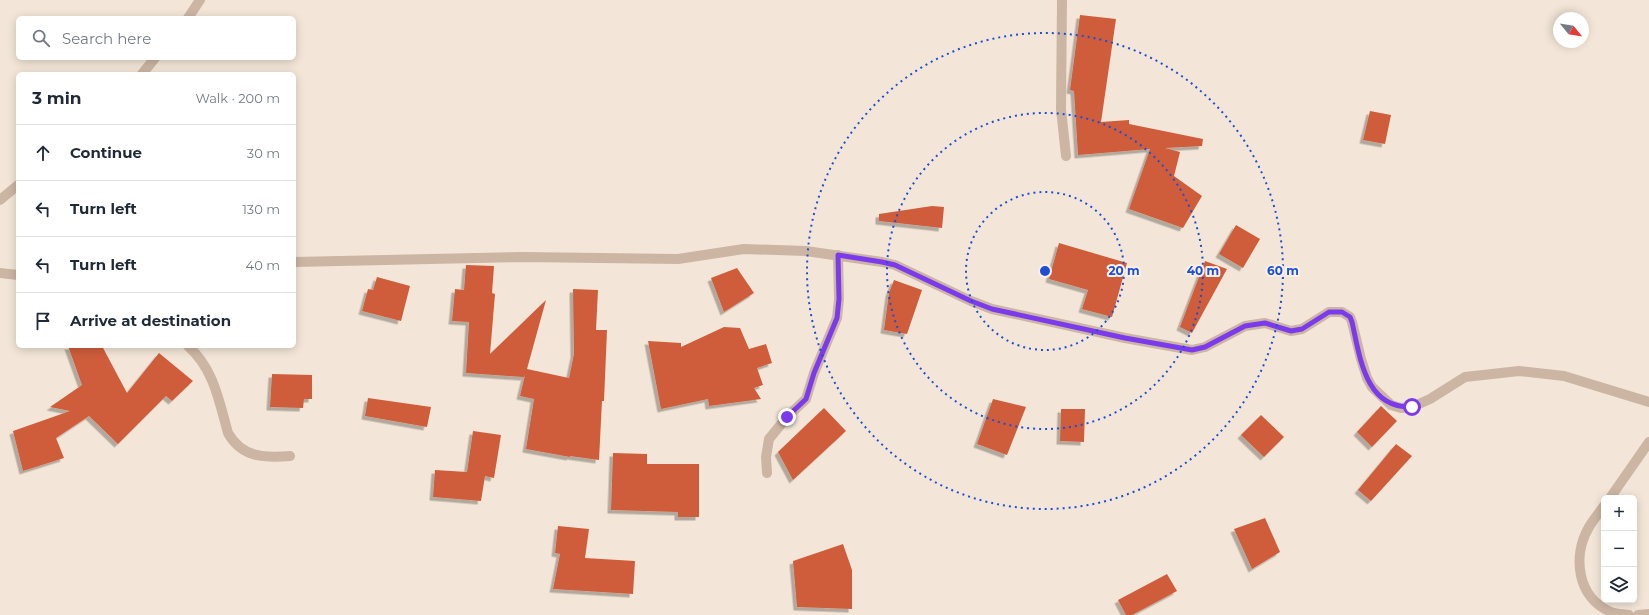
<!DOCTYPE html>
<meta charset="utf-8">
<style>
:root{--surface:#fff;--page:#f2f2f3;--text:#1f2937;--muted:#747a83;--line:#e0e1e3}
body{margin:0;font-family:Montserrat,sans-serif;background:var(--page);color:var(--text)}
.controls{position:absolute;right:12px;bottom:12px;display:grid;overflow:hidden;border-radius:6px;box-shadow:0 2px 10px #0003}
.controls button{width:36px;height:36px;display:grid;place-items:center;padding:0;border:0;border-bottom:1px solid var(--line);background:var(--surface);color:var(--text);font:20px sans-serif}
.compass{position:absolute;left:1553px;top:12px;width:36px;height:36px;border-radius:50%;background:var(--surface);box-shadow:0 2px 10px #0003;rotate:120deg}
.stop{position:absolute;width:12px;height:12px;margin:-9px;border:3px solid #7c3aed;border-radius:50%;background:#fff}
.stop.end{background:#7c3aed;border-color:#fff;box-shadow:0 1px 4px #0008}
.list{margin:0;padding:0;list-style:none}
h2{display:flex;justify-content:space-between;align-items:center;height:52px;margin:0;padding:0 16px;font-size:17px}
h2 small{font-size:13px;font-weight:400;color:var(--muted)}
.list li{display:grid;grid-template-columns:26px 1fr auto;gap:12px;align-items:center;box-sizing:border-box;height:56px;padding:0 16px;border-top:1px solid var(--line)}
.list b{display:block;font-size:15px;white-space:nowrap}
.list em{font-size:13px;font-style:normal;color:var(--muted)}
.icon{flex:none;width:22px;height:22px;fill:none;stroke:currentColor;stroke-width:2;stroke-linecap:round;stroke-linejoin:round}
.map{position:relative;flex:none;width:1649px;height:615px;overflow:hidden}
.search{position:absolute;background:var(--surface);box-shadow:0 2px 10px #0003;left:16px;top:16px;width:280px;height:44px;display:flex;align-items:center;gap:10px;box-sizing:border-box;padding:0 14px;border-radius:6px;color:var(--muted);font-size:15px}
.panel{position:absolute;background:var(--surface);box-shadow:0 2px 10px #0003;left:16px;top:72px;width:280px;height:276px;border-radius:6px}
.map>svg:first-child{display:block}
</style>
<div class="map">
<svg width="1649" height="615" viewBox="0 0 1649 615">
<defs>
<filter id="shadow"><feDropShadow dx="-3.5" dy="3.5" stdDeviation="0" flood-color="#0004"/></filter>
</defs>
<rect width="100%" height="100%" fill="#f3e6d8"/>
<g fill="#cf5d3a" filter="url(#shadow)">
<path d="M 1080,15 L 1116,19 L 1101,122 L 1129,120 L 1129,124 L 1203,139 L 1202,146 L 1165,148 L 1180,152 L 1174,176 L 1202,196 L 1183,228 L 1129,209 L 1150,149 L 1078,155 L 1074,91 L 1070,90 Z"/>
<path d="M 1370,111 L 1391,115 L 1385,144 L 1363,140 Z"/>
<path d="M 932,206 L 944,207 L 942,228 L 879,221 L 879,214 Z"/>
<path d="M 1236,225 L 1260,239 L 1243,268 L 1219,254 Z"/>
<path d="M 1059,243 L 1127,263 L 1112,317 L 1082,309 L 1088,290 L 1049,279 Z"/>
<path d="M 1205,261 L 1227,269 L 1192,333 L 1180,327 Z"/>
<path d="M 466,265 L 494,266 L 492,293 L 495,294 L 490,354 L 546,300 L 527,369 L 569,378 L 574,354 L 573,289 L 598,290 L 596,330 L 607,330 L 604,401 L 602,401 L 599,460 L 570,456 L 570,457 L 526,449 L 534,399 L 520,396 L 525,375 L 524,377 L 466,373 L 469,322 L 452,321 L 455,289 L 464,290 Z"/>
<path d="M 737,268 L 754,293 L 724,312 L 711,278 Z"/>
<path d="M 377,277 L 410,286 L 401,321 L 362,311 L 368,289 L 373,290 Z"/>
<path d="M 894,280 L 922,290 L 907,334 L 884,330 L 889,293 Z"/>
<path d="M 724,327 L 740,328 L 749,349 L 766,344 L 772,363 L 757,368 L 763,385 L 754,388 L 761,399 L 709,406 L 708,399 L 661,409 L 648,341 L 681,343 L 681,347 Z"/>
<path d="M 68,346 L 102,346 L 127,393 L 159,353 L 193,381 L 172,401 L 166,396 L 118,444 L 89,416 L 56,438 L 64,458 L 23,471 L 13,431 L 70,411 L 50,407 L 82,385 Z"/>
<path d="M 272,374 L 312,375 L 312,399 L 304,399 L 303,408 L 270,407 Z"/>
<path d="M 368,398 L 431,407 L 427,427 L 365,416 Z"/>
<path d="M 993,399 L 1026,407 L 1007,455 L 977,444 Z"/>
<path d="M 1381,406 L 1397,421 L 1372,447 L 1357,432 Z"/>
<path d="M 824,408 L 846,431 L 793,480 L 778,452 Z"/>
<path d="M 1061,409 L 1085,409 L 1084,442 L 1060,441 Z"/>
<path d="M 1261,415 L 1284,437 L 1264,457 L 1241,435 Z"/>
<path d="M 473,431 L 501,435 L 494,478 L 485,476 L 481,501 L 433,497 L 435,470 L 467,472 Z"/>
<path d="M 1396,444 L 1412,456 L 1371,501 L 1358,490 Z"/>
<path d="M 613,453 L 647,454 L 647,464 L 699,464 L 699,517 L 678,517 L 678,512 L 611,510 Z"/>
<path d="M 1265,518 L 1280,552 L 1252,569 L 1234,529 Z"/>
<path d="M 558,526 L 589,529 L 585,558 L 635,561 L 633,594 L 553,589 L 560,554 L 555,553 Z"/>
<path d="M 843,544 L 852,570 L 852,609 L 797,607 L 793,561 Z"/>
<path d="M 1167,574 L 1177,591 L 1132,615 L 1126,615 L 1118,600 Z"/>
</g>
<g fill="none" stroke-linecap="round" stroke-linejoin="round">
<g stroke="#ccb5a3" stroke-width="10">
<path d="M 1062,0 L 1061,109 L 1066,156"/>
<path d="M 294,262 L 522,257 L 678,259 L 744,249 L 806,251 L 882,262 L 895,265 L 971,301 L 992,309 L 1125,338 L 1192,350 L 1205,347 L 1245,326 L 1265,323 L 1291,331 L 1302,329 L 1329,312 L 1342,312 L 1350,317 L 1352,322 L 1361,359 L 1367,378 L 1372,387 L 1391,405 L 1401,408 L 1412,407 L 1430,399 L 1465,377 L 1519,371 L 1564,376 L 1649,402"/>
<path d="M 0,273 L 18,275"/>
<path d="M 188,346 C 214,369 219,401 228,433 C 242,458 265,458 290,456"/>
<path d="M 767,473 L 766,457 L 769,439 L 787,417 L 806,399 L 814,373 L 837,318 L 839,299 L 838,255"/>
<path d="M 1610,498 L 1649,442"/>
<path d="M 1604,506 C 1599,513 1593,520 1589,527 C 1572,556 1577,598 1611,612 C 1616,614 1624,614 1629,615"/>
<path d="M 1638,615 L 1649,614"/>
</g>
<g stroke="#ccb5a3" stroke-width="10">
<path d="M 188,18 L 200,0"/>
<path d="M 142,74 L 155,58"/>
<path d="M 0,200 L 18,185"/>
</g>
</g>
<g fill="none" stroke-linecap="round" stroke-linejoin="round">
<path stroke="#7c3aed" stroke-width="5" d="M 787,417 L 806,399 L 814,373 L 837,318 L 839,299 L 838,255 L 882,262 L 895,265 L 971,301 L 992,309 L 1125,338 L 1192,350 L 1205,347 L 1245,326 L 1265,323 L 1291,331 L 1302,329 L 1329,312 L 1342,312 L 1350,317 L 1352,322 C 1360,357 1365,409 1412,407"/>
</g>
<g fill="none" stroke="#1d4ed8" stroke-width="2" stroke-dasharray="2 4">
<circle cx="1045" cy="271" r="79"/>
<circle cx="1045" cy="271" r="158"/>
<circle cx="1045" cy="271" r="238"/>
</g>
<circle cx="1045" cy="271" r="6" fill="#1d4ed8" stroke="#faf0e4" stroke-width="2"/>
<g font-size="12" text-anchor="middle" font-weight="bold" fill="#1d4ed8" stroke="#faf0e4" stroke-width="4" stroke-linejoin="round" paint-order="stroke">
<text x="1124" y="275">20 m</text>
<text x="1203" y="275">40 m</text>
<text x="1283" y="275">60 m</text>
</g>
</svg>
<div class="controls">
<button>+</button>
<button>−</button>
<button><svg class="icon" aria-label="layers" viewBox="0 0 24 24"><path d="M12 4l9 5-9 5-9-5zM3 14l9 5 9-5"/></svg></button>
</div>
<svg class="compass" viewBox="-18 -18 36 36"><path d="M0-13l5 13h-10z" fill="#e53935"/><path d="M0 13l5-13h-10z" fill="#747a83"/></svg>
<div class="stop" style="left:1412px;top:407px"></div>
<div class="stop end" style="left:787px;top:417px"></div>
<div class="search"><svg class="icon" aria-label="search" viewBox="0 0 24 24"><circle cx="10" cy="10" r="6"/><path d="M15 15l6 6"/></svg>Search here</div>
<section class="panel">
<h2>3 min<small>Walk · 200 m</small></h2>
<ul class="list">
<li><svg class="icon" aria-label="ahead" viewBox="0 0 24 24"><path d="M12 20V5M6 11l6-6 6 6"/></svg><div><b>Continue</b></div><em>30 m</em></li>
<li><svg class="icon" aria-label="left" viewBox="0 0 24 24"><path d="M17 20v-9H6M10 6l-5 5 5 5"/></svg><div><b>Turn left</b></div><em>130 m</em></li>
<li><svg class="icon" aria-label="left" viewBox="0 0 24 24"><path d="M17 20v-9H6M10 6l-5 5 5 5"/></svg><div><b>Turn left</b></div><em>40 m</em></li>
<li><svg class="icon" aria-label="arrive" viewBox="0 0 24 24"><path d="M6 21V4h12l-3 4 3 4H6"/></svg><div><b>Arrive at destination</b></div></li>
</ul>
</section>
</div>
